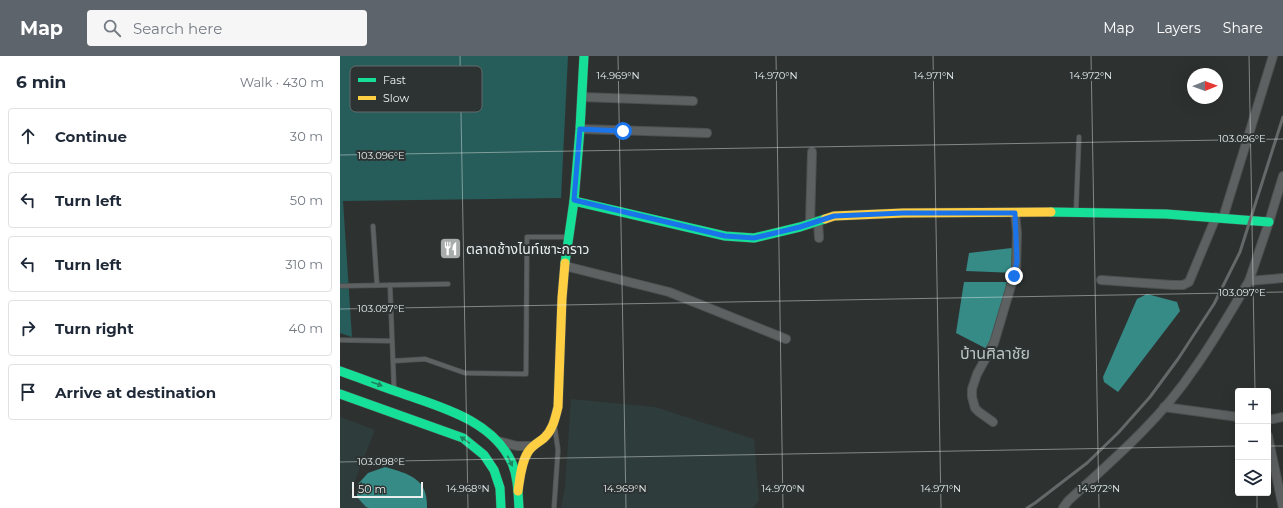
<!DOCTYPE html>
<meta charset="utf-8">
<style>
:root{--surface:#fff;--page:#f6f6f7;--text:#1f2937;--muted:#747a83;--line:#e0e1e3;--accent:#5d646c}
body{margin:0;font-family:Montserrat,"Noto Sans Thai",sans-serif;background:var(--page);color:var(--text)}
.controls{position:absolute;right:12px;bottom:12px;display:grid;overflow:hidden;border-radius:4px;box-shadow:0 4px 16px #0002}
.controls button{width:36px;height:36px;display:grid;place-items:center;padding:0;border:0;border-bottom:1px solid var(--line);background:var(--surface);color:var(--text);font:20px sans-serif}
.compass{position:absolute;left:847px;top:12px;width:36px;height:36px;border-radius:50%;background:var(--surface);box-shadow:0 4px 16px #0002;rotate:89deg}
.scale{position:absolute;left:12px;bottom:10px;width:71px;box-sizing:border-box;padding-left:4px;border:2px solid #eaefee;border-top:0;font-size:11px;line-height:14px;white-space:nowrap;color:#eaefee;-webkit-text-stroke:3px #2c3332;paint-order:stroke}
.stop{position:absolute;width:12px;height:12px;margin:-9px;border:3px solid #1a73e8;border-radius:50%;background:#fff}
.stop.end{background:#1a73e8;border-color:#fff;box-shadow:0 1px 4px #0008}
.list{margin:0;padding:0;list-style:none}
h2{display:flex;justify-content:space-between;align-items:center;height:52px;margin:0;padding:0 16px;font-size:17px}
h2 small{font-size:13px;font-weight:400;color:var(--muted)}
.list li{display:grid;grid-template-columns:26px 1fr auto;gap:12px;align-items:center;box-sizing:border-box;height:56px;margin:0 8px 8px;padding:0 8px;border:1px solid var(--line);border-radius:4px}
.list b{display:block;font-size:15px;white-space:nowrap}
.list em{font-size:13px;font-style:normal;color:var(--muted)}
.icon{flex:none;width:22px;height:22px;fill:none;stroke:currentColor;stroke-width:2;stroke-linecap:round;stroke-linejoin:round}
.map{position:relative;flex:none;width:943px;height:452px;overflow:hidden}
header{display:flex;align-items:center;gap:24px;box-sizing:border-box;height:56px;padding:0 20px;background:var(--accent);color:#fff}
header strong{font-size:19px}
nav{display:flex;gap:22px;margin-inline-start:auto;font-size:14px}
.search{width:280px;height:36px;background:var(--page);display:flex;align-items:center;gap:10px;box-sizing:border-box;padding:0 14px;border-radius:4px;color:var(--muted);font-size:15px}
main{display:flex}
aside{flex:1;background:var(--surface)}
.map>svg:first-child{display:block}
</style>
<header>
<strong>Map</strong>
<div class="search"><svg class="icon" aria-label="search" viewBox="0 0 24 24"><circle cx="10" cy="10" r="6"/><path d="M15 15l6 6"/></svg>Search here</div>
<nav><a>Map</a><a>Layers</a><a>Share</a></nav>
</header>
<main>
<aside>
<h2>6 min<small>Walk · 430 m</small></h2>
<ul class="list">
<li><svg class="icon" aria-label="ahead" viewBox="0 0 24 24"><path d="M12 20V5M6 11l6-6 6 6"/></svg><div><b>Continue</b></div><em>30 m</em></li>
<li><svg class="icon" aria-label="left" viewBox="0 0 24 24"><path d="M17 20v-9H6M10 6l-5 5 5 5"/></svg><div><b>Turn left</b></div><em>50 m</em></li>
<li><svg class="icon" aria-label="left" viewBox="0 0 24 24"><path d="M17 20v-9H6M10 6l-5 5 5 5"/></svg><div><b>Turn left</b></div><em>310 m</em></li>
<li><svg class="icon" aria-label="right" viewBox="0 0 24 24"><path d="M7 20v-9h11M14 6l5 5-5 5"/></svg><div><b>Turn right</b></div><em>40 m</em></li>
<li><svg class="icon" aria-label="arrive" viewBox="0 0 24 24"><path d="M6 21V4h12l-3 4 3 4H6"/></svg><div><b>Arrive at destination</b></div></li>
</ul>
</aside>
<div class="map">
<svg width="943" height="452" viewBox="0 0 943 452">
<rect width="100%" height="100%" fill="#2d3231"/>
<g fill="#2e3c3b">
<path d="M 231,343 L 315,351 L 414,383 L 419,444 L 413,452 L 221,452 L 225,431 Z"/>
<path d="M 0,361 L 35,374 L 10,437 L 43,452 L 0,452 Z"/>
</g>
<path fill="#265c5a" d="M 0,0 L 228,0 L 221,142 L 3,145 L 12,281 L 0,277 Z"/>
<g fill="#368b87">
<path d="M 680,191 L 677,217 L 626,215 L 629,197 Z"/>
<path d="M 624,226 L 667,226 L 656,283 L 647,293 L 616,277 Z"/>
<path d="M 807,238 L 837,246 L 840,255 L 778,336 L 764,326 L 763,321 L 797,243 Z"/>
<path d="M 45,411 C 69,418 88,422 87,452 L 29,452 L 26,451 L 17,441 L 18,428 L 28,417 Z"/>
</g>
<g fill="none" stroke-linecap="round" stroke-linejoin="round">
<defs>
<g id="lane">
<path d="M 736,155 L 739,81"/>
<path d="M 33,170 L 37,229"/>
<path d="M 50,229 L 54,332"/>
<path d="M 0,230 L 108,228"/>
<path d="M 0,284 L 52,285"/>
<path d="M 53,305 L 85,303 L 125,317 L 186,318 L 187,181 L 228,181"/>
<path d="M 214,452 L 218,394 L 215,373"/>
</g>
<g id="street">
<path d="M 242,41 L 353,45"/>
<path d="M 240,73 L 367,77"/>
<path d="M 883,162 L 933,0"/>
<path d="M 478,165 L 479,182"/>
<path d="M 470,168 L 472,96"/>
<path d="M 225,210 L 329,236 L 446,283"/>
<path d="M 761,224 L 832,229 L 843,229 L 849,226 L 876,161"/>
<path d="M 909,225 L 929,166 L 943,120"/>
<path d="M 824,351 L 898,361"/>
<path d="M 928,364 L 943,361"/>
<path d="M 653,366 L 639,356 L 635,352 L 632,341 L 632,333 L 637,318 L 654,287 L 676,213 L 677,177 L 675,157"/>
<path d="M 928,380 L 943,452"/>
<path d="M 158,385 L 177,390 L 192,390"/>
<path d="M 723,452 L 728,445 C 773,404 820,364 854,313 C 874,285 891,255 909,225 L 943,222"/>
</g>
<g id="fast">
<path d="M 234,145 L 385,180 L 414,182 L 460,171 L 485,163"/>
<path d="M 711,156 L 826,158 L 929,166"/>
<path d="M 225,207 L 234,145 L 240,73 L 244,0"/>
<path d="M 0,315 C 20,322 40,330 61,337 C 100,351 153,364 172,407 C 178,421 178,437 179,452"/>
<path d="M 0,338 L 123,382 L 144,399 L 154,414 L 160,432 L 161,452"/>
</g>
<g id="slow">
<path d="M 485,163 L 494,160 L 563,157 L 711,156"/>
<path d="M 178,435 C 180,422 181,407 188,396 C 192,389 198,387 204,382 C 213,374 215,362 218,351 L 222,242 L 225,207"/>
</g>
</defs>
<use href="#lane" stroke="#4c5150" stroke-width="5.5"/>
<use href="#street" stroke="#4c5150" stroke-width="10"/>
<use href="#fast" stroke="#4c5150" stroke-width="10"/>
<use href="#slow" stroke="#4c5150" stroke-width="10"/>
<use href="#lane" stroke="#5e6161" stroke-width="4"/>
<use href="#street" stroke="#5e6161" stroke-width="8"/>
<use href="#fast" stroke="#16e098" stroke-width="9"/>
<use href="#slow" stroke="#ffcf43" stroke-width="9"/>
<path stroke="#646868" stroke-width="3" d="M 687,452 L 695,447 L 747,407 L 778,377 L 810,341 L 838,303 L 874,248 L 900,196 L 943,61"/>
</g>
<defs><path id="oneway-solid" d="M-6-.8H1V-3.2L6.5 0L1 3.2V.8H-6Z"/></defs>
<g fill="#228160">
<use href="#oneway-solid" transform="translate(37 328) rotate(20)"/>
<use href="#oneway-solid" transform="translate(125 384) rotate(-146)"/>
<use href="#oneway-solid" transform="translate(170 405) rotate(65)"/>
</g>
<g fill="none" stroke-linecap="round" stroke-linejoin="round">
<path stroke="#1a73e8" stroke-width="5" d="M 283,75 L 240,73 L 234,144 L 385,180 L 414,182 L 460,171 L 494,160 L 563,157 L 675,157 L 677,205 L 674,220"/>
</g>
<path fill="none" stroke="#eaefee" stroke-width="1" stroke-opacity="0.45" d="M 120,0 L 128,452M 278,0 L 286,452M 436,0 L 443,452M 593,0 L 601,452M 751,0 L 759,452M 909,0 L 915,335M 0,99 L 943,83M 0,253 L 943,236M 928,390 L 943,390M 0,406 L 898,390M 917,437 L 917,452"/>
<defs>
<symbol id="restaurant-square" viewBox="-11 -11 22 22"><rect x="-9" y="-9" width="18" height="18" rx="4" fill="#a8adac" stroke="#2c3332"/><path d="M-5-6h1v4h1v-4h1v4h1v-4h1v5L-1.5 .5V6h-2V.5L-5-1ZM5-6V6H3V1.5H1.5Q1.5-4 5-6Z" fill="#fff"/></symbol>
</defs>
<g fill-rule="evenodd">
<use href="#restaurant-square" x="98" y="180" width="25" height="25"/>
</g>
<g text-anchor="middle" stroke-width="4" stroke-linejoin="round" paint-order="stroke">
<g font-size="14" fill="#eaefee" stroke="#2c3332" text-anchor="start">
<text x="126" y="198">ตลาดช้างไนท์เซาะกราว</text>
</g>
<g font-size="16" fill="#bbc3c3" stroke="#2c3332">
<text x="655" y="303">บ้านศิลาชัย</text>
</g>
</g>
<rect x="10" y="10" width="132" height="46" rx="6" fill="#2c3332" stroke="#656b6a" stroke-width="1"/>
<rect x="18" y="22" width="18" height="4" fill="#16e098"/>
<rect x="18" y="40" width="18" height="4" fill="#ffcf43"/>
<g font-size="11" fill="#eaefee">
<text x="43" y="28">Fast</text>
<text x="43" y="46">Slow</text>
</g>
<g font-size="10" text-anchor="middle" fill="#eaefee" stroke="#2c3332" stroke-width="4" stroke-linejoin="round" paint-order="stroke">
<text x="278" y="23">14.969°N</text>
<text x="436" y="23">14.970°N</text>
<text x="594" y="23">14.971°N</text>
<text x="751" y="23">14.972°N</text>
<text x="902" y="86">103.096°E</text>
<text x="41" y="103">103.096°E</text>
<text x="902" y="240">103.097°E</text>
<text x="41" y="256">103.097°E</text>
<text x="41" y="409">103.098°E</text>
<text x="128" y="436">14.968°N</text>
<text x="285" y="436">14.969°N</text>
<text x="443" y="436">14.970°N</text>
<text x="601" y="436">14.971°N</text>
<text x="759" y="436">14.972°N</text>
</g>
</svg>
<div class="controls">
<button>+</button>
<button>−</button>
<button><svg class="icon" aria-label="layers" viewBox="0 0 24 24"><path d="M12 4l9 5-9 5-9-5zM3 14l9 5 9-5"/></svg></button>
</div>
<svg class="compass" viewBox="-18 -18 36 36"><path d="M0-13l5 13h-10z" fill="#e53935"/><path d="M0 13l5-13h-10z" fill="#747a83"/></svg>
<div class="scale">50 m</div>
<div class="stop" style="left:283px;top:75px"></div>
<div class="stop end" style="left:674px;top:220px"></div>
</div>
</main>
